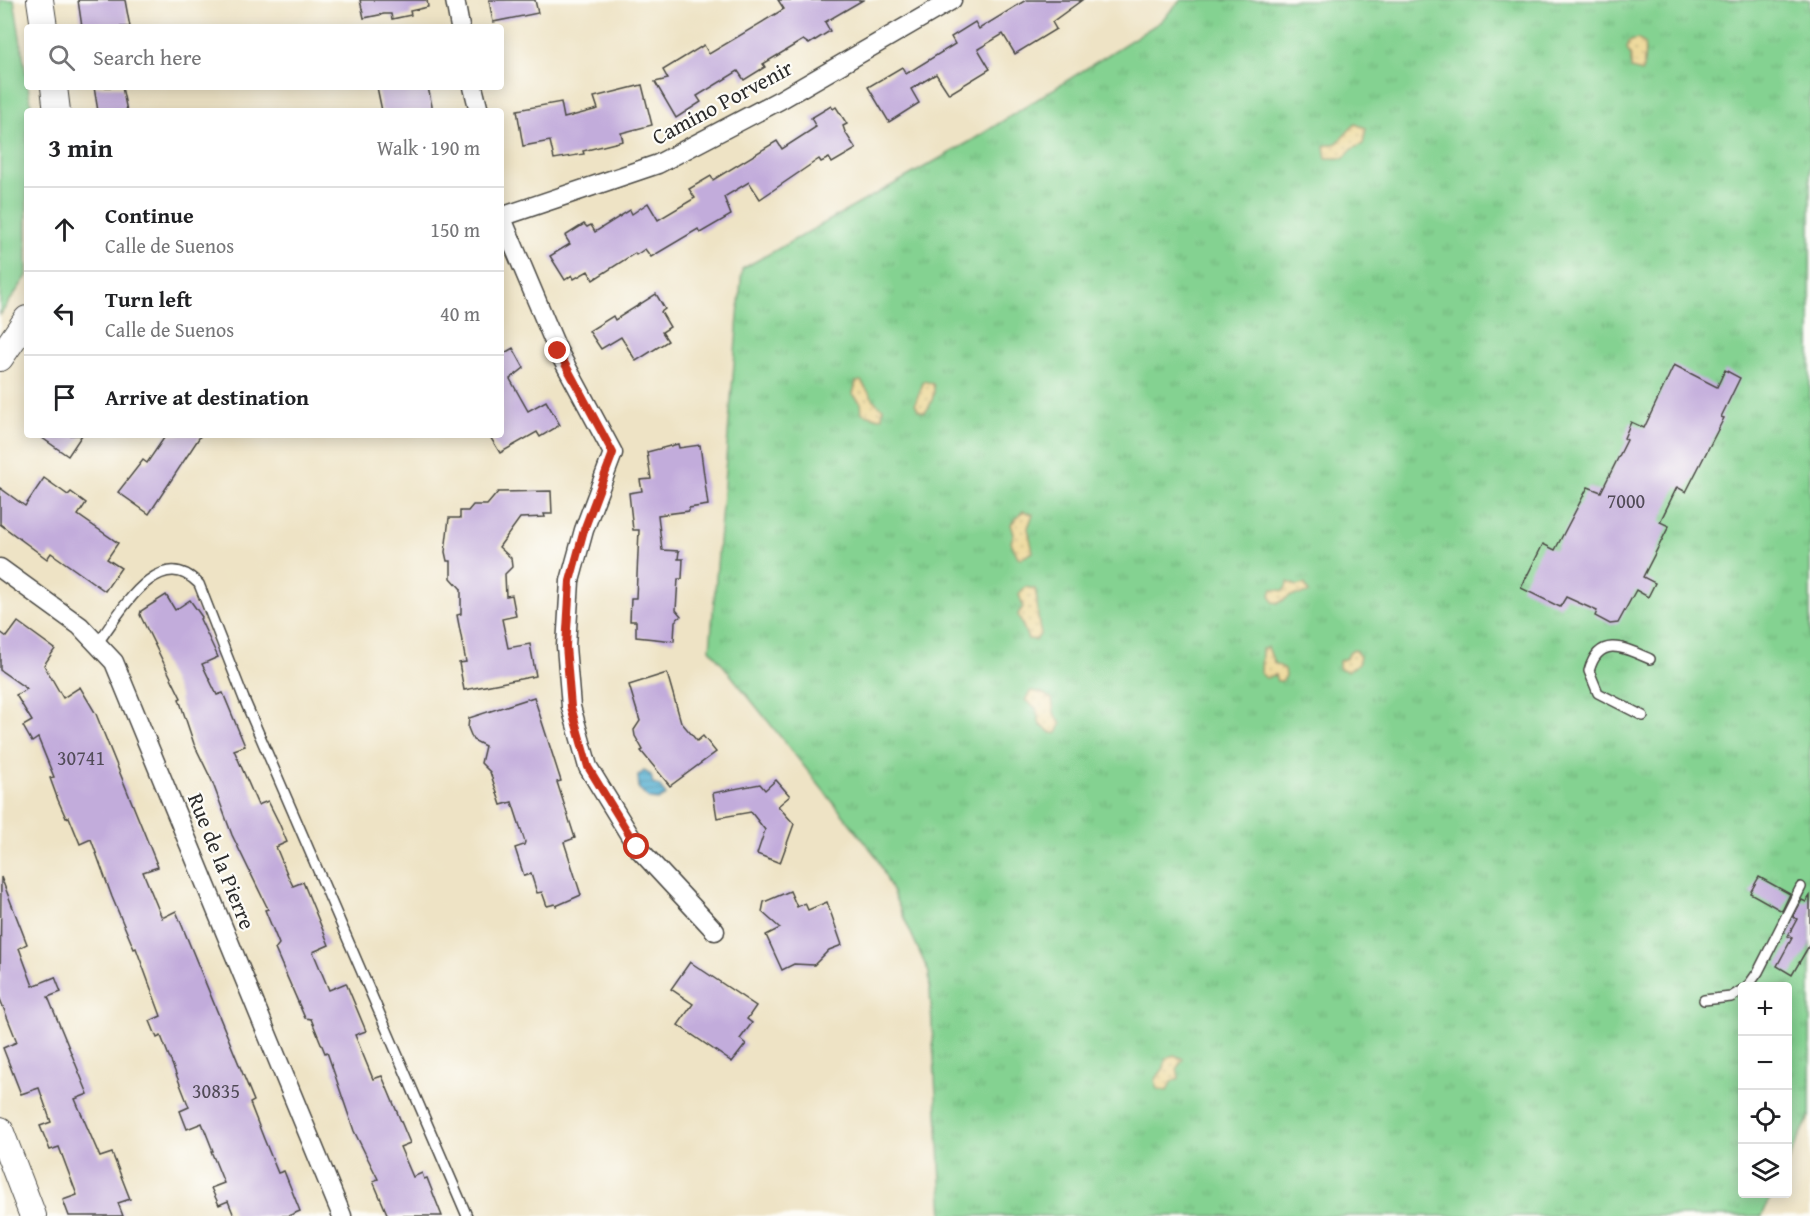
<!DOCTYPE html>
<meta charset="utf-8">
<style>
:root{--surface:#fff;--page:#f6f6f6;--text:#202124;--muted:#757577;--line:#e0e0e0}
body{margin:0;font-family:"Gentium Book Plus",serif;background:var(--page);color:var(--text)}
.controls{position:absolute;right:18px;bottom:18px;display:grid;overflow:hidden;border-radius:6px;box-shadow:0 3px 15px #0003}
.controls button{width:54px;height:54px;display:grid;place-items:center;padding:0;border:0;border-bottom:2px solid var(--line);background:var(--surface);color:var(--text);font:30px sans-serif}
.stop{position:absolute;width:18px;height:18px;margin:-14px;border:4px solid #c8321e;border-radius:50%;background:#fff}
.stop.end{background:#c8321e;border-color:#fff;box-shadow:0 2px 6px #0008}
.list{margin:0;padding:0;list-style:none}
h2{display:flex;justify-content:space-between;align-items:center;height:78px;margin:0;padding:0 24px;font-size:26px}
h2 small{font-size:20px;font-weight:400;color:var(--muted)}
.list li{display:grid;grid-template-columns:39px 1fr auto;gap:18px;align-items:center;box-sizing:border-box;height:84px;padding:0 24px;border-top:2px solid var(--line)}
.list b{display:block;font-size:22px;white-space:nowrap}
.list p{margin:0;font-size:20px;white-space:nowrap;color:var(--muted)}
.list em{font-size:20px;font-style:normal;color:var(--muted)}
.icon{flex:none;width:33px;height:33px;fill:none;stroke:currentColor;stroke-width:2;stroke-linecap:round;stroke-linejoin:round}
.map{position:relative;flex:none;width:1810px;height:1216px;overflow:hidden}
.search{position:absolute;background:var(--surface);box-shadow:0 3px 15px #0003;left:24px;top:24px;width:480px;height:66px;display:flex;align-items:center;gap:15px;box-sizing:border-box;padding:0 21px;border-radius:6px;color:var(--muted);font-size:22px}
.panel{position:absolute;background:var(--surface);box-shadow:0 3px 15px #0003;left:24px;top:108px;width:480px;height:330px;border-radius:6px}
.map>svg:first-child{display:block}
</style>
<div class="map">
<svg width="1810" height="1216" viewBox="0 0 1810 1216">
<defs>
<pattern id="grass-tufts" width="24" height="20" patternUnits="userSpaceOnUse" patternTransform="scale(1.5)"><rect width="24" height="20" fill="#84d291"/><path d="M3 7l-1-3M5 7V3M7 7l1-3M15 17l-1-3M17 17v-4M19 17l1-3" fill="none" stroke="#72b47d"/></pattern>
<pattern id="sand-dots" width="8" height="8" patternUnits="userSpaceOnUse" patternTransform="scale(1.5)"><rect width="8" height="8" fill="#eeda9e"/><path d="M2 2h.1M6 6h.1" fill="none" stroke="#cb8" stroke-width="1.8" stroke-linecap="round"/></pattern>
<pattern id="water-rules" width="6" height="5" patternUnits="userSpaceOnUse" patternTransform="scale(1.5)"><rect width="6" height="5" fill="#53afd1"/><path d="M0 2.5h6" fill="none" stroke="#458faa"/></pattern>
</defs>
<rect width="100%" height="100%" fill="#fdfcf7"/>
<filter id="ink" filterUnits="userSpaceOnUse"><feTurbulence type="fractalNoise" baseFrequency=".0167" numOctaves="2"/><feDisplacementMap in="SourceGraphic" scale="12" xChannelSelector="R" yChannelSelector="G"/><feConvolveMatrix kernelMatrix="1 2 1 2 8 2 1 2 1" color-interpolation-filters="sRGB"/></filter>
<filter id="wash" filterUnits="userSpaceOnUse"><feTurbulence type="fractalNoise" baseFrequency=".008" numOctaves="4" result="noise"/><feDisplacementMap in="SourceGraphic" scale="24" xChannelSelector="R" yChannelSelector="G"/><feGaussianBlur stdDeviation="1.35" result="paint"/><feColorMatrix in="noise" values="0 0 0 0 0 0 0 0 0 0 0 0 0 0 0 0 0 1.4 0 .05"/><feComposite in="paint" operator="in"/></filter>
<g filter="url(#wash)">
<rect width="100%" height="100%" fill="#eee3c5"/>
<path fill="url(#grass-tufts)" stroke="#587e5e" stroke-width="1.5" d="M 1181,0 L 1810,0 L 1810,1115 L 1788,1162 L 1788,986 L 1742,986 L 1742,1194 L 1772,1194 L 1762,1216 L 943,1216 L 929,973 L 876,856 L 710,649 L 742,269 L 971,141 L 1160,22 Z"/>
<g fill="url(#sand-dots)" stroke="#8c8264" stroke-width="1.5">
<path d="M 1637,39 L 1644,43 C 1645,49 1645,68 1641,72 L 1631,69 L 1631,57 L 1627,49 L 1629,42 Z"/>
<path d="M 1355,124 L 1366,128 L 1363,144 L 1352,149 L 1344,158 L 1326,158 L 1324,146 L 1337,143 Z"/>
<path d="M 861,381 L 876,403 L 883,408 L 882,417 L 879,418 L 862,413 L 861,403 L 853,394 L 856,382 Z"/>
<path d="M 924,381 L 933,384 C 936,392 931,408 924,412 L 918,410 L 915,403 Z"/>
<path d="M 1023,511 L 1033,514 L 1028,528 L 1033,552 L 1022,558 L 1018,557 L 1011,542 L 1014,534 L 1011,524 Z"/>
<path d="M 1288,582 L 1297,586 L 1305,584 L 1309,593 L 1290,596 L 1279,603 L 1273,602 L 1270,595 L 1272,589 L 1284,591 Z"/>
<path d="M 1025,587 L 1035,589 C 1039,602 1036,621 1041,633 L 1036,640 L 1028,639 L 1018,614 L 1023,607 L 1019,594 Z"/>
<path d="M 1268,647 L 1274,663 L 1285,669 L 1286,676 L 1282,681 L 1277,681 L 1275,675 L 1266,678 L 1261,674 L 1262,649 Z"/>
<path d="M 1355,650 L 1360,657 L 1358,665 L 1347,671 L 1339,668 L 1339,661 L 1347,658 L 1350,651 Z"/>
<path d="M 1031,691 L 1042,693 L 1052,699 L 1054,713 L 1061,724 L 1057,733 L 1052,733 L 1040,725 L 1036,708 L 1025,700 Z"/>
<path d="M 1174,1055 L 1183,1059 L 1177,1068 L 1179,1078 L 1171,1082 L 1167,1091 L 1158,1089 L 1155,1080 L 1164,1068 L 1166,1058 Z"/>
</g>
<path fill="#84d291" stroke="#587e5e" stroke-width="1.5" d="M 0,0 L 14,0 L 32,111 L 27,111 L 27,276 L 0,315 Z"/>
<path fill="url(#water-rules)" stroke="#3f6d7e" stroke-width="1.5" d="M 644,771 L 651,775 L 653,784 L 659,786 L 666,795 L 658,800 L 649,799 L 639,789 L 638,776 Z"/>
<g id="blocks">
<g fill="#c2acdb">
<path d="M 78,0 L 125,0 L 130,27 L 82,27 Z"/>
<path d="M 360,0 L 427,0 L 428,7 L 410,11 L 411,15 L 392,19 L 391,14 L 384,14 L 364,18 Z"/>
<path d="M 489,0 L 535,0 L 538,13 L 493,22 Z"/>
<path d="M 778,0 L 863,0 L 825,22 L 830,31 L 809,44 L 803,40 L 763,64 L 765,67 L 744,80 L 738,71 L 697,96 L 701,102 L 676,118 L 655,82 L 668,79 L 663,70 L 704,45 L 709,54 L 784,9 Z"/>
<path d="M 1026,0 L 1082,0 L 1052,22 L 1056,29 L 1015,54 L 1003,34 L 978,49 L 990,69 L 949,94 L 936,74 L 911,89 L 919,103 L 889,122 L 868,87 L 902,67 L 906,74 L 955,44 L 951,37 L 975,22 L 979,29 Z"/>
<path d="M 642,85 L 652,125 L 621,133 L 623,141 L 583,151 L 584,154 L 554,159 L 550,141 L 523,146 L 517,110 L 561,102 L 564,118 L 598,109 L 594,97 Z"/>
<path d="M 94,87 L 122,87 L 127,111 L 98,111 Z"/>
<path d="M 377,87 L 428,87 L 433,111 L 382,111 Z"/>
<path d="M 831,106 L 833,109 L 836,107 L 847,124 L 843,126 L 845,132 L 856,149 L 832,163 L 829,158 L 821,162 L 819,159 L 760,199 L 749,182 L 724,197 L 731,215 L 700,233 L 698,229 L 651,257 L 645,249 L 636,255 L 635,253 L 593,280 L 588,271 L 574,279 L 572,275 L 565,280 L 550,256 L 570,244 L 565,236 L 584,224 L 587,227 L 591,225 L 595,232 L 630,210 L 632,214 L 648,203 L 658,220 L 695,198 L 689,189 L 711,176 L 713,180 L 777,141 L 782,149 L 816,127 L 811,118 Z"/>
<path d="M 656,294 L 665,309 L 661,312 L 670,327 L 662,332 L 668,341 L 636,361 L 621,337 L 601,349 L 589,331 L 613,316 L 615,320 Z"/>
<path d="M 513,348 L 524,368 L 510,379 L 528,411 L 546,401 L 560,425 L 540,437 L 537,432 L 500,453 L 489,435 L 501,435 L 501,355 Z"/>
<path d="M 1674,365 L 1717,387 L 1725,370 L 1740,378 L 1721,417 L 1724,418 L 1686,492 L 1677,487 L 1660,522 L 1669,526 L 1643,577 L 1655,583 L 1648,597 L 1636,590 L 1618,623 L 1610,624 L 1595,616 L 1597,611 L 1566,597 L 1560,607 L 1521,588 L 1543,544 L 1555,550 L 1588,487 L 1601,492 L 1627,440 L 1624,438 L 1631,422 L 1644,428 Z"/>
<path d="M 38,435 L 82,435 L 68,456 Z"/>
<path d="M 166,435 L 201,435 L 149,514 L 118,492 L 143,460 L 147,463 Z"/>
<path d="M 678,444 L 679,448 L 700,445 L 708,505 L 689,508 L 689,511 L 658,515 L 662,550 L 679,551 L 678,559 L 683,559 L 682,579 L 678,579 L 676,610 L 681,616 L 675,621 L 674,641 L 636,637 L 636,621 L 630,621 L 631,598 L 636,598 L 639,530 L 633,530 L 629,493 L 642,491 L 640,480 L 651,479 L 647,452 Z"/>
<path d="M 44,478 L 68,495 L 71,492 L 86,503 L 78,515 L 118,543 L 107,559 L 121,568 L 105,591 L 51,553 L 47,559 L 0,524 L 0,488 L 25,506 Z"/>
<path d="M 551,491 L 552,514 L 544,514 L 545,517 L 520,518 L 499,547 L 511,558 L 512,567 L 505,574 L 506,596 L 512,595 L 516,616 L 502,619 L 508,648 L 530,644 L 536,676 L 464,690 L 459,663 L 466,662 L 457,615 L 461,614 L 461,589 L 451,578 L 451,561 L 447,561 L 445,552 L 449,518 L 460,518 L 460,511 L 468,511 L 473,505 L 487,505 L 498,492 Z"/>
<path d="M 166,595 L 175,610 L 190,600 L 202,617 L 200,619 L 218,657 L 202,664 L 217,695 L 223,693 L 245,746 L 234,750 L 258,805 L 268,801 L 279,823 L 287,842 L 276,847 L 288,876 L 293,886 L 303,882 L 329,945 L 313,952 L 329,990 L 346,983 L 366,1031 L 355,1035 L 373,1079 L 382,1076 L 410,1143 L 400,1147 L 413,1177 L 422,1173 L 424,1179 L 427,1178 L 442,1216 L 388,1216 L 373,1181 L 378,1179 L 354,1131 L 327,1052 L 325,1053 L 311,1019 L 305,1018 L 275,949 L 279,944 L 265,910 L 268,909 L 232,835 L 212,781 L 194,744 L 179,699 L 181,698 L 140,615 L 141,611 Z"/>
<path d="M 18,622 L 55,649 L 44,665 L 63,698 L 80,687 L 96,714 L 158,867 L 143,872 L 162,918 L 176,911 L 254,1101 L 250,1103 L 264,1139 L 278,1173 L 284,1171 L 300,1211 L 288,1216 L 234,1216 L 228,1201 L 219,1205 L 211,1188 L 224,1183 L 211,1151 L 213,1151 L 202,1123 L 187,1129 L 180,1111 L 189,1107 L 161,1036 L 157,1038 L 150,1021 L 161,1016 L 136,948 L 134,949 L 112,897 L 91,839 L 80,844 L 69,817 L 66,818 L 58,800 L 50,778 L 54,777 L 38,738 L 32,742 L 23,726 L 32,721 L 16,695 L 27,689 L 0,670 L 0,632 L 7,637 Z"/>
<path d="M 667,673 L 681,722 L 697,741 L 703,736 L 716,752 L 670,786 L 641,751 L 643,750 L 635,736 L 634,730 L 640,721 L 629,685 Z"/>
<path d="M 534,697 L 561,781 L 557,782 L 575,838 L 564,842 L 581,895 L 556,906 L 555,904 L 547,906 L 542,892 L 537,893 L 531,874 L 524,876 L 515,848 L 524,845 L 525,842 L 512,802 L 501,805 L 490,772 L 481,763 L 485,746 L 473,740 L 468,728 L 469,718 Z"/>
<path d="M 776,780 L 790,796 L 778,806 L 794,824 L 780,863 L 757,854 L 765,830 L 751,812 L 717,818 L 713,793 L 760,784 L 765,790 Z"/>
<path d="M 1,877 L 27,944 L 19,948 L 33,986 L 55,977 L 61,992 L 48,997 L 88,1094 L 75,1099 L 100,1157 L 112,1153 L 130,1199 L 118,1203 L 123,1216 L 69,1216 L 63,1200 L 77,1195 L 59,1147 L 50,1150 L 40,1126 L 51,1122 L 39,1088 L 21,1094 L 3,1048 L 17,1042 L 0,999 Z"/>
<path d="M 1759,877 L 1790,894 L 1782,911 L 1750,893 Z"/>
<path d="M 790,891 L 797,907 L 805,903 L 808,910 L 827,902 L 842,945 L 829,950 L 814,965 L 794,964 L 782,970 L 766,935 L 780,928 L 762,912 L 764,902 Z"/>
<path d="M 1810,896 L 1810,944 L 1792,975 L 1777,966 L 1792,938 L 1788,936 L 1797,919 L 1793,917 L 1802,900 L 1806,902 Z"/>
<path d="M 690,962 L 756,1006 L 747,1019 L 752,1023 L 740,1039 L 746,1044 L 732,1062 L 678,1025 L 693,1004 L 671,989 Z"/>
</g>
</g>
</g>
<g filter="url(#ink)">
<use href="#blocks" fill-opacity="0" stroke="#484742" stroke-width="1.5"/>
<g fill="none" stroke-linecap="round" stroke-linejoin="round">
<defs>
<g id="lane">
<path d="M 97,644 C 119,615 158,541 199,584 L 244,699 L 467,1216"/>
<path d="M 1643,716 L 1598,693 L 1589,671 C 1599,634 1625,648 1650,659"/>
<path d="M 1748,986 L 1758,972 L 1801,887"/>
<path d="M 1704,1000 L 1731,997 L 1742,990"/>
</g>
<g id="street">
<path d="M 455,0 L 460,27"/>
<path d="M 473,87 L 479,111"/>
<path d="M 501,216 L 558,351 L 613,453 L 584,530 L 570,581 L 566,646 L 571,707 L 588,767 L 637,847 L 715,931"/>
<path d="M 501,217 L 658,164 L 780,100 L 952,0"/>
<path d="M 0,568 L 80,626 L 114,662 L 342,1216"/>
</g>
<g id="secondary">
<path d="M 40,0 L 44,27"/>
<path d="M 54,87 L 57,111"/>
<path d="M 0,358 L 27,319"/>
<path d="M 0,1130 L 33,1216"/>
</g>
</defs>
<use href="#lane" stroke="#484742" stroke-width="12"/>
<use href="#street" stroke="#484742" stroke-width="21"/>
<use href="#secondary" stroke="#484742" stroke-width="28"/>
<use href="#lane" stroke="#fff" stroke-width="9"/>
<use href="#street" stroke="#fff" stroke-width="18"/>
<use href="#secondary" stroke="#fff" stroke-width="26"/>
</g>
</g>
<g fill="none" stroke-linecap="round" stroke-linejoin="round" filter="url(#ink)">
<path stroke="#c8321e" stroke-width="8" d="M 558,351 L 613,453 L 584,530 L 570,581 L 566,646 L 571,707 L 588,767 L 637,847"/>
</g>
<g text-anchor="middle" stroke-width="4.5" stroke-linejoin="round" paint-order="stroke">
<g font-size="20" fill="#514b57">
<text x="1626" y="508">7000</text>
<text x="81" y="765">30741</text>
<text x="216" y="1098">30835</text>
</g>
<g font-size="22" fill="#2b2b2b" stroke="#fdfcf7">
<text transform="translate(722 102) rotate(-28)" y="8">Camino Porvenir</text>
<text transform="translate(222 861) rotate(68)" y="8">Rue de la Pierre</text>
</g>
</g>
</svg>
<div class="controls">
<button>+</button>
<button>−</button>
<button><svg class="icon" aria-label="locate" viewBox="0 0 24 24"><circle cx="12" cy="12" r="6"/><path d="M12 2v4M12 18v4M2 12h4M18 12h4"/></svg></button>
<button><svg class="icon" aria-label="layers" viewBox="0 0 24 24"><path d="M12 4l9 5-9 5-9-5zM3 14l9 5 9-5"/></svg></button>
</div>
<div class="stop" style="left:637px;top:847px"></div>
<div class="stop end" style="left:558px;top:351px"></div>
<div class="search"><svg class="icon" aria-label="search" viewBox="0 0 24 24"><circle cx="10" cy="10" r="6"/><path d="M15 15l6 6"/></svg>Search here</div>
<section class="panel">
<h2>3 min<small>Walk · 190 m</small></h2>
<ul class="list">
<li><svg class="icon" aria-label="ahead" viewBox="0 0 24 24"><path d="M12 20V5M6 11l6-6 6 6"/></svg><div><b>Continue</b><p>Calle de Suenos</p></div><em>150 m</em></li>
<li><svg class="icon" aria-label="left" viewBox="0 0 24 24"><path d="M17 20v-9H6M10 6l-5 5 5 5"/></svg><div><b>Turn left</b><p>Calle de Suenos</p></div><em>40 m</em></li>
<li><svg class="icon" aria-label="arrive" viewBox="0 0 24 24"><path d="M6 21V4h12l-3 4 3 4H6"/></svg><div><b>Arrive at destination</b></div></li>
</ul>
</section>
</div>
